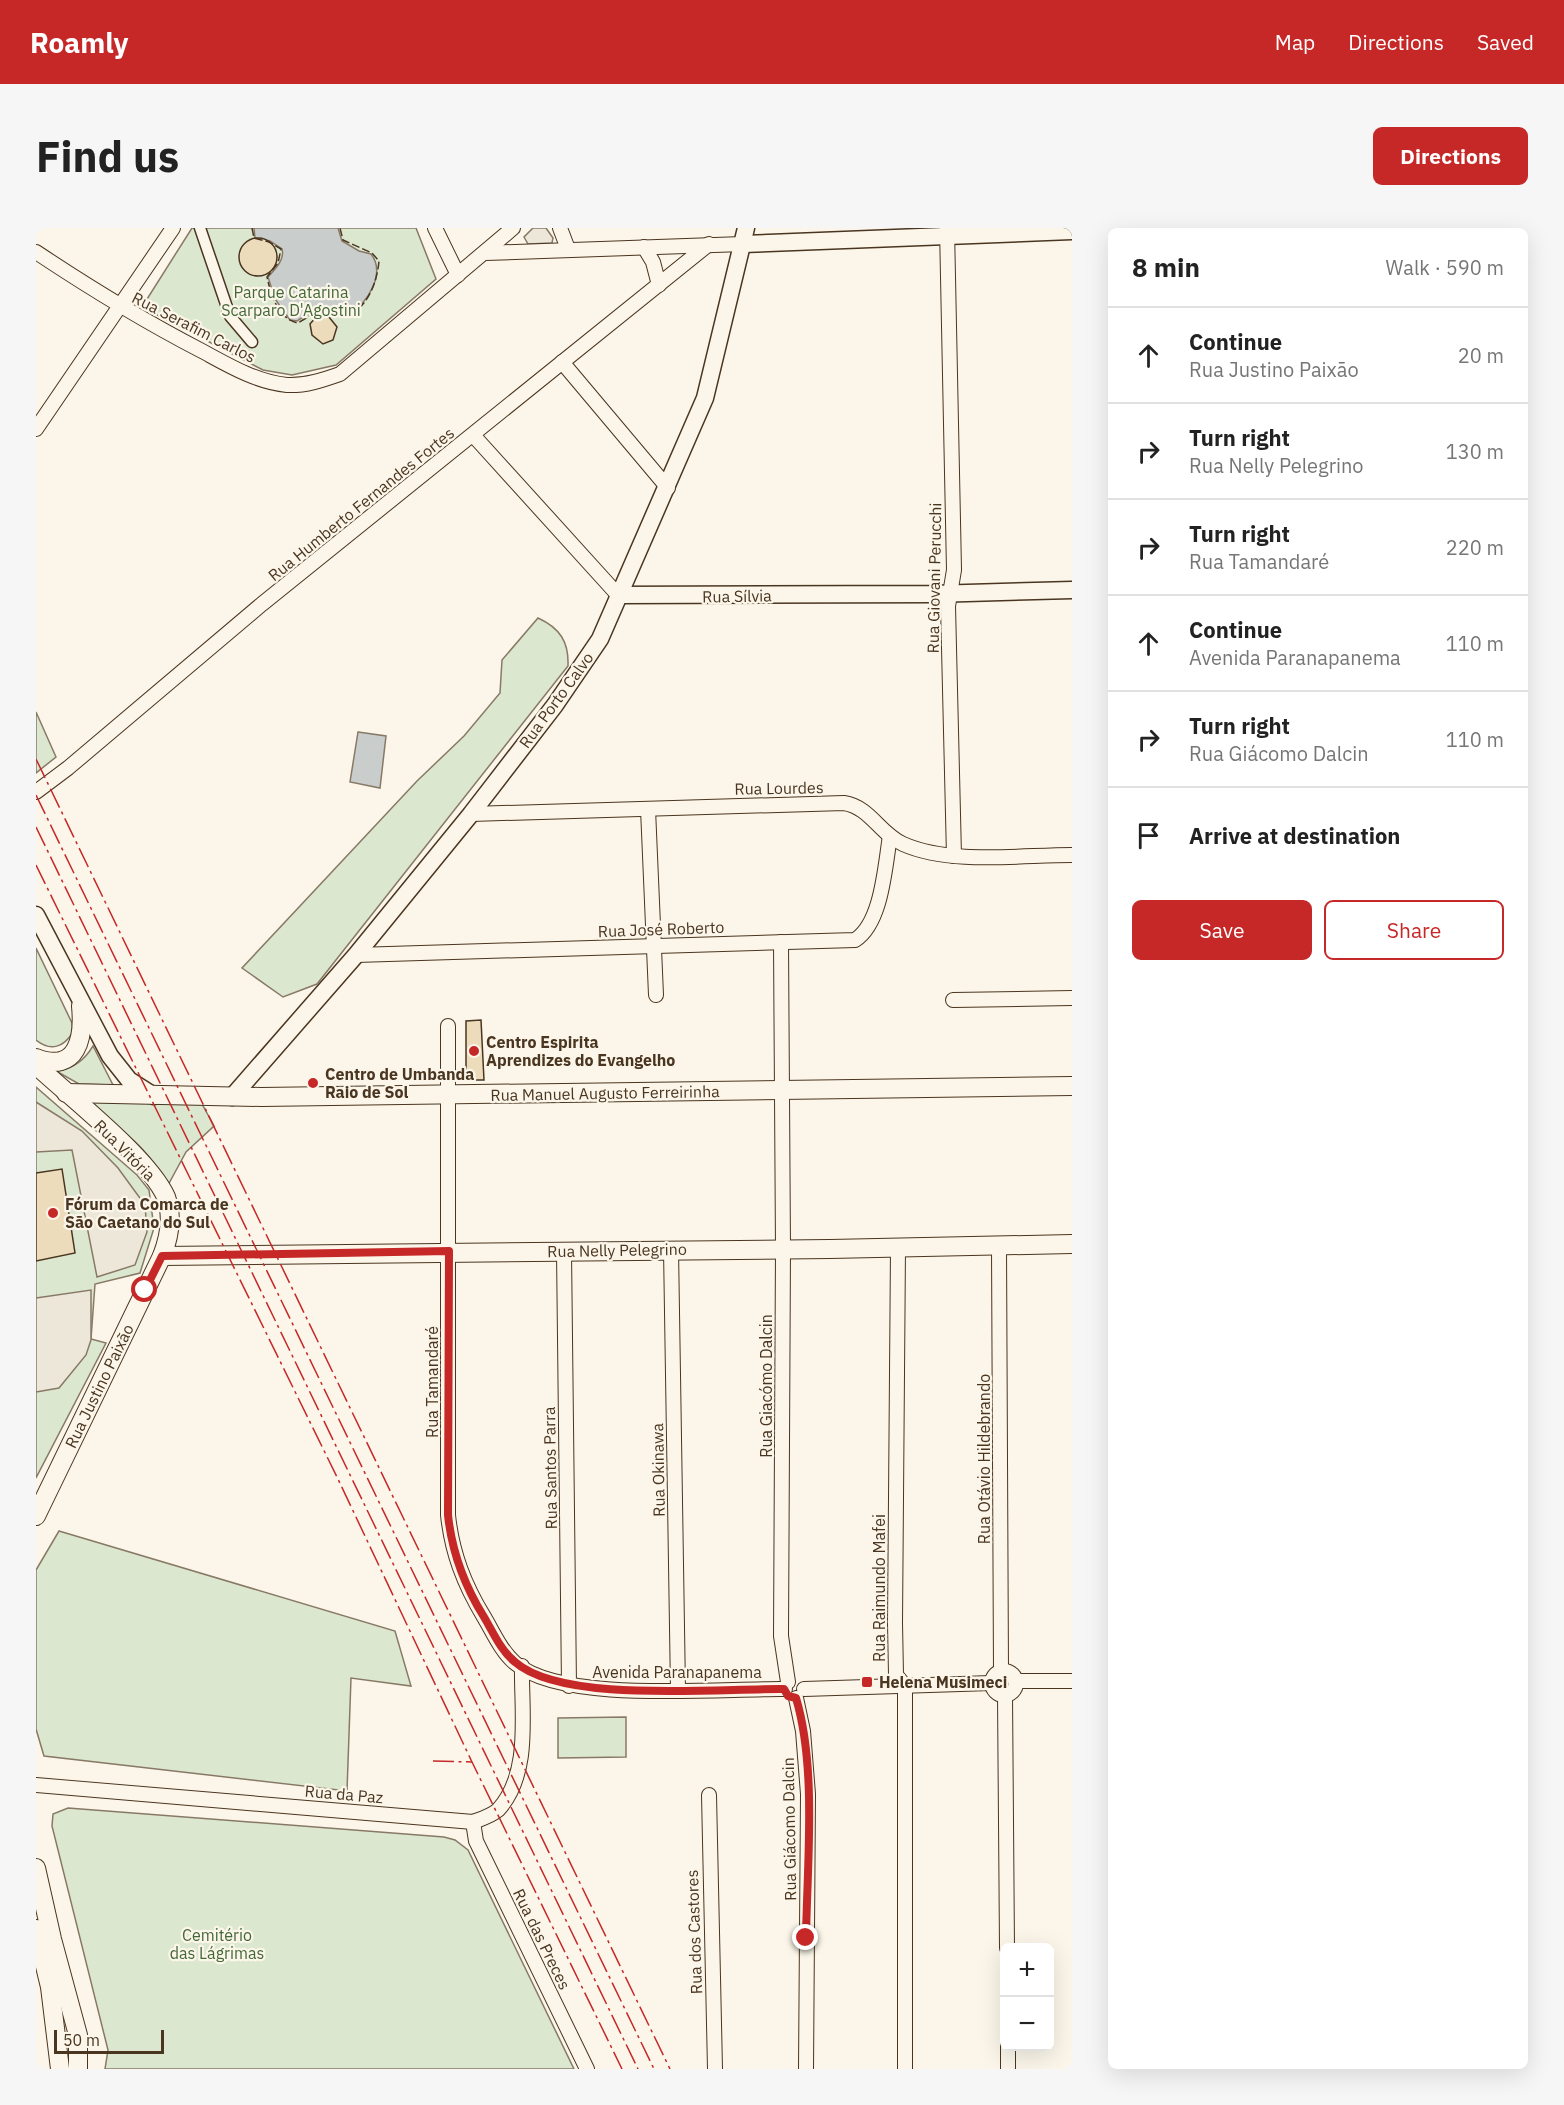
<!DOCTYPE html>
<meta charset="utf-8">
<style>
:root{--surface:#fff;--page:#f6f6f6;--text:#222;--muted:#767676;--line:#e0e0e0;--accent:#c62828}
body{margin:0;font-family:"IBM Plex Sans",sans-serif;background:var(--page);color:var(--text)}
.controls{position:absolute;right:18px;bottom:18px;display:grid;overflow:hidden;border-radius:9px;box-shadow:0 6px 24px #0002}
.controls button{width:54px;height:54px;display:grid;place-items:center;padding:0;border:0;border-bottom:2px solid var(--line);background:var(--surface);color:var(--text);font:30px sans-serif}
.scale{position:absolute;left:18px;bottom:15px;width:110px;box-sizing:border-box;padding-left:6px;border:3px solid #4a3520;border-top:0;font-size:16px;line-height:21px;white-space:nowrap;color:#4a3520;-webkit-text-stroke:4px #fbf6e9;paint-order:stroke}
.stop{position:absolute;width:18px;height:18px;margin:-14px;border:4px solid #c62828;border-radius:50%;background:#fff}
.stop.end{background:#c62828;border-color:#fff;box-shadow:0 2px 6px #0008}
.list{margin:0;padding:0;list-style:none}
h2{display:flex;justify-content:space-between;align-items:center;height:78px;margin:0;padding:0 24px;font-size:26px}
h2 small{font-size:20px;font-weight:400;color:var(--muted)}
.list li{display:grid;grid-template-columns:39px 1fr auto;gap:18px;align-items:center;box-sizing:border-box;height:96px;padding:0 24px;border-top:2px solid var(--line)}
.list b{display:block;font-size:22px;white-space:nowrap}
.list p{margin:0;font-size:20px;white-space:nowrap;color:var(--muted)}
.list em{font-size:20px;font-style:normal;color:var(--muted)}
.actions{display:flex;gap:12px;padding:18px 24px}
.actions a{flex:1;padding:14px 0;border:2px solid var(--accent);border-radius:9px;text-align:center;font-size:21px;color:var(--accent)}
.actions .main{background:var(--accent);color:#fff}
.icon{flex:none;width:33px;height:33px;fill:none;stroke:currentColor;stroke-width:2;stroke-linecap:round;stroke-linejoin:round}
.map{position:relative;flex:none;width:1036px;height:1841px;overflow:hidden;border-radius:9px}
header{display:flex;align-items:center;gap:36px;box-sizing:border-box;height:84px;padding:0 30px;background:var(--accent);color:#fff}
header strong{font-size:28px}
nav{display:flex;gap:33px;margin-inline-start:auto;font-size:21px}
.intro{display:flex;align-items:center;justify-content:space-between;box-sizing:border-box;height:144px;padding:0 36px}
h1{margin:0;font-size:42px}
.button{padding:15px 27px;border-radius:9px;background:var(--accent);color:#fff;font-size:21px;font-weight:700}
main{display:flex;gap:36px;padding:0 36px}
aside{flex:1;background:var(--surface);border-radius:9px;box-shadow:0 6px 24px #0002}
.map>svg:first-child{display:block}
</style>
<header>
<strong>Roamly</strong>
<nav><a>Map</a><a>Directions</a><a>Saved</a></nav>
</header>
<div class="intro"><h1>Find us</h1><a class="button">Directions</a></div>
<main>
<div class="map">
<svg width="1036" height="1841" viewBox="0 0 1036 1841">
<rect width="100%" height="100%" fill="#fbf6e9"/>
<g fill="#dce7d0" stroke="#887966" stroke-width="1.5">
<path d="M 156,0 L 380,0 L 400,51 L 300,137 L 256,147 L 227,142 L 106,79 Z"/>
<path d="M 502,390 C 524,400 533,414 532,438 L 281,756 L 247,769 L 206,740 L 381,553 L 428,508 L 464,465 L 466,432 Z"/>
<path d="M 0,484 L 20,529 L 0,545 Z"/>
<path d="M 0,720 L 36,795 L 37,804 C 28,819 15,824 0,812 Z"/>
<path d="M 57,818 L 77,857 L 43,856 L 20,843 C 37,841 48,833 57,818 Z"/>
<path d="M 0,859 L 101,947 L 113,962 L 118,1000 L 104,1045 L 59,1056 L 55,1111 L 70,1115 L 0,1250 Z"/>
<path d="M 52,874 L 166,876 L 178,898 L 150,924 L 131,959 C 118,923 80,898 52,874 Z"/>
<path d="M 23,1303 L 359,1403 L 375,1458 L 315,1450 L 311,1563 L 8,1528 L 0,1501 L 0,1342 Z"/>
<path d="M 590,1489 L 590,1529 L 522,1530 L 522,1490 Z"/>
<path d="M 32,1580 L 408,1609 L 419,1612 L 432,1622 L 538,1841 L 69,1841 L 72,1822 L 16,1598 L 17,1586 Z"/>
</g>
<g fill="#ede7d9" stroke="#887966" stroke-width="1.5">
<path d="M 497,0 L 510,0 L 517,10 L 516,15 L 492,16 L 488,9 Z"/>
<path d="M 0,874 L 46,903 L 82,940 L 109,977 L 111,1004 L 99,1037 L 61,1049 L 36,922 L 0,924 Z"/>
<path d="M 55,1062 L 55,1112 L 50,1127 L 23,1160 L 0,1164 L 0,1070 Z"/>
</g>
<g fill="#c9cecd" stroke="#887966" stroke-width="1.5">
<path d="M 218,0 L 302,0 L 306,13 L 323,23 L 335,26 C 350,45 332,75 313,86 L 285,78 L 261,93 L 254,92 L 239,71 L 232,49 C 239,41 249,32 246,21 L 234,13 L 219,10 Z"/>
<path d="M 322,504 L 350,508 L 344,560 L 314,554 Z"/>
</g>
<g fill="#ecdcbc" stroke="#4a3520" stroke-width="1.5">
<circle cx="222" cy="29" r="19"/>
<path d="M 281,88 L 293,89 L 301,99 L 297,112 L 287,116 L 276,107 L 274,96 Z"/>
<path d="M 445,792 L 448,852 L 430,852 L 430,793 Z"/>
<path d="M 26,941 L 39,1025 L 0,1033 L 0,945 Z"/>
</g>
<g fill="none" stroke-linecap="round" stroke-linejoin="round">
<defs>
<path id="pedestrian" d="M 164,0 L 194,88 L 216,114"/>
<g id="minor">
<path d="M 399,0 L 422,47"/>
<path d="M 524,0 L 532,21"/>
<path d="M 911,0 L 918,342 L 912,378 L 918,628"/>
<path d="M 608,19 L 617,34 L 623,57"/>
<path d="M 0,24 C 54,60 108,93 166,123 C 192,137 220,154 251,157 C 269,158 287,152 304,146 L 477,0"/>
<path d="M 449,25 L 707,16"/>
<path d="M 526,134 L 632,260"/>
<path d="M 0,201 L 137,0"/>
<path d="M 437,207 L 582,367"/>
<path d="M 0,564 L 32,540 L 226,376 L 673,16"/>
<path d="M 612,581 L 620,767"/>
<path d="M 435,586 L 808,575 C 834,579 844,606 867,616 C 914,637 985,627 1036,627"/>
<path d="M 745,714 L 747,1021 L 745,1408 L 752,1454"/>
<path d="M 320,727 L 819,712 C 846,695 849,638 854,608"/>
<path d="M 917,772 L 1036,770"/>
<path d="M 412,798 L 412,1287 C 416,1325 428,1356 448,1389 C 457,1404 465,1423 479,1435 C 527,1476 683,1460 749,1461"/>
<path d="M 963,1018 L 965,1443"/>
<path d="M 862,1020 L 859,1395 L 860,1447 L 869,1458 L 869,1841"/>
<path d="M 635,1021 L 642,1462"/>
<path d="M 528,1023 L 533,1458"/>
<circle cx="968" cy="1455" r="12"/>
<path d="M 979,1453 L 1036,1453"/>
<path d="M 768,1461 L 956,1455"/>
<path d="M 969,1467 L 971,1720"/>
<path d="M 760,1470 L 767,1503 L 772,1566 L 770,1841"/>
<path d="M 0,1557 L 437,1594 C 445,1591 455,1588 462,1582 C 496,1545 485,1483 486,1438"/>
<path d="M 673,1567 L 679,1841"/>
<path d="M 437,1594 L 440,1613 L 551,1841"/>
<path d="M 972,1818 L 972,1841"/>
</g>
<g id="tertiary">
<path d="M 707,16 L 1036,3"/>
<path d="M 582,367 L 897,366 L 1036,362"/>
<path d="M 0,687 L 74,828 L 93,852 L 118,868"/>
<path d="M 196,869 L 320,727 L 435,586 L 519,477 L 564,411 L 669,170 L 710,0"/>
</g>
<g id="secondary">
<path d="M 0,830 C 42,846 48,809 45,778"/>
<path d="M 0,837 C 33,868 113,930 130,969 C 137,988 133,1010 126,1028 L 0,1288"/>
<path d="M 30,865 L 225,869 L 1036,858"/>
<path d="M 126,1028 L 794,1021 L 1036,1016"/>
<path d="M 0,1640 L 16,1711 L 42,1807 L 42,1841"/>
<path d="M 0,1701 L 14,1759 L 24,1841"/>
</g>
</defs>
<use href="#pedestrian" stroke="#4a3520" stroke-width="13"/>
<use href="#minor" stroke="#4a3520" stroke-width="16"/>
<use href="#tertiary" stroke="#4a3520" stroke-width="19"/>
<use href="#secondary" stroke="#4a3520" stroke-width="20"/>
<use href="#pedestrian" stroke="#fbf6e9" stroke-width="10"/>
<use href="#minor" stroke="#fbf6e9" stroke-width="14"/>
<use href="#tertiary" stroke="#fbf6e9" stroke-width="16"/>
<use href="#secondary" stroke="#fbf6e9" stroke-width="18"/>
<path stroke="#4a3520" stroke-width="1.5" stroke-dasharray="8 3" stroke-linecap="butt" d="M 216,0 L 218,10 L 233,14 L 245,21 L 242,35 L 231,49 C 235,67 242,91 262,95 L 285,81 L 314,87 C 333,76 341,54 343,33 L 336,25 L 307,12 L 304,0"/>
<g stroke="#c62828" stroke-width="1.5" stroke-dasharray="21 4.5 3 4.5" stroke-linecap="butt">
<path d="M 0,531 L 634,1841"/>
<path d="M 0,567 L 618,1841"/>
<path d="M 0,599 L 602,1841"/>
<path d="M 0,637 L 301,1249 L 436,1534 L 586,1841"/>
<path d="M 397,1533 L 436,1534"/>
</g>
</g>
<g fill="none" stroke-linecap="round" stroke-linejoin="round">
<path stroke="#c62828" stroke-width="8" d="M 109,1062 L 126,1028 L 413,1023 L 412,1287 C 416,1325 428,1357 448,1389 C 457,1404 465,1423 479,1434 C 527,1476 683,1460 748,1461 L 752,1468 L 760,1470 C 781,1540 771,1637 770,1710"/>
</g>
<g fill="#c62828" stroke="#fbf6e9" stroke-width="2">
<circle cx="438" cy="823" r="6"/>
<circle cx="277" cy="855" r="6"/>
<circle cx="17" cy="985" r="6"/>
<rect x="825" y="1448" width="12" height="12" rx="3"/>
</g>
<g text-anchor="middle" stroke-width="4.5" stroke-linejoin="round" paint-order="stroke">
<g font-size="16" fill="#436837" stroke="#fbf6e9">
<text x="255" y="70">Parque Catarina<tspan x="255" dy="18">Scarparo D'Agostini</tspan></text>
<text x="181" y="1713">Cemitério<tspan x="181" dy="18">das Lágrimas</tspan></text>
</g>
<g font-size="16" fill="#4a3520" stroke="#fbf6e9">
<text transform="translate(158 99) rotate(27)" y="6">Rua Serafim Carlos</text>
<text transform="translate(325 276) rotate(-39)" y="6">Rua Humberto Fernandes Fortes</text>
<text transform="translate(898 350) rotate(-89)" y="6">Rua Giovani Perucchi</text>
<text transform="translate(701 368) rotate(-1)" y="6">Rua Sílvia</text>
<text transform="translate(520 472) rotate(-54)" y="6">Rua Porto Calvo</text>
<text transform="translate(743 560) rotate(-1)" y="6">Rua Lourdes</text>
<text transform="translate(625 701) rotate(-2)" y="6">Rua José Roberto</text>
<text transform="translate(569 865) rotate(-1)" y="6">Rua Manuel Augusto Ferreirinha</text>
<text transform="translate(89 922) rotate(45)" y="6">Rua Vitória</text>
<text transform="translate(581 1022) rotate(-1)" y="6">Rua Nelly Pelegrino</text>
<text transform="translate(396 1154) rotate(-90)" y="6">Rua Tamandaré</text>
<text transform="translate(63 1158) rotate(-64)" y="6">Rua Justino Paixão</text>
<text transform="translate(730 1158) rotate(-90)" y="6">Rua Giacómo Dalcin</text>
<text transform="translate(948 1231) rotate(-90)" y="6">Rua Otávio Hildebrando</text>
<text transform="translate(514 1240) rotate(-91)" y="6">Rua Santos Parra</text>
<text transform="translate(622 1242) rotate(-91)" y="6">Rua Okinawa</text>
<text transform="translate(843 1360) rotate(-90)" y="6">Rua Raimundo Mafei</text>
<text x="641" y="1450">Avenida Paranapanema</text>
<text transform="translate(308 1566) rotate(5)" y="6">Rua da Paz</text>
<text transform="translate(753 1601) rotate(-91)" y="6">Rua Giácomo Dalcin</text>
<text transform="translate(658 1704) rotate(-92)" y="6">Rua dos Castores</text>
<text transform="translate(506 1711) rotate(64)" y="6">Rua das Preces</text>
</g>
<g font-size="16" font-weight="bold" fill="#4a3520" stroke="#fbf6e9" text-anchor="start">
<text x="450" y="820">Centro Espirita<tspan x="450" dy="18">Aprendizes do Evangelho</tspan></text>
<text x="289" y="852">Centro de Umbanda<tspan x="289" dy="18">Raio de Sol</tspan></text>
<text x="29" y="982">Fórum da Comarca de<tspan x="29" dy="18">São Caetano do Sul</tspan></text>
<text x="843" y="1460">Helena Musimeci</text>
</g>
</g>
</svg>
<div class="controls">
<button>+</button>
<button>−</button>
</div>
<div class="scale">50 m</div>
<div class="stop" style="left:109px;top:1062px"></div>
<div class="stop end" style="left:770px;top:1710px"></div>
</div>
<aside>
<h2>8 min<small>Walk · 590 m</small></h2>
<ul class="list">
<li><svg class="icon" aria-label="ahead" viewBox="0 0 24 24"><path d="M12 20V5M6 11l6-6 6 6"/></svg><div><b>Continue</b><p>Rua Justino Paixão</p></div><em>20 m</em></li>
<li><svg class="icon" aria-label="right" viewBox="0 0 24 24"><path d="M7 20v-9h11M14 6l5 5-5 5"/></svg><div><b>Turn right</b><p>Rua Nelly Pelegrino</p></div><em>130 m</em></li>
<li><svg class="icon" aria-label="right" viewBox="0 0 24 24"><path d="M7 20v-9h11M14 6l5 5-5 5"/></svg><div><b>Turn right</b><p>Rua Tamandaré</p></div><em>220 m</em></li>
<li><svg class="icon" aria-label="ahead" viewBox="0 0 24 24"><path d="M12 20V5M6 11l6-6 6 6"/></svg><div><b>Continue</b><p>Avenida Paranapanema</p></div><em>110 m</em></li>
<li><svg class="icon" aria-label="right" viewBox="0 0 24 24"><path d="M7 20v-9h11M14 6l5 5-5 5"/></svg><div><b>Turn right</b><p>Rua Giácomo Dalcin</p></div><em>110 m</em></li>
<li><svg class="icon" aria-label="arrive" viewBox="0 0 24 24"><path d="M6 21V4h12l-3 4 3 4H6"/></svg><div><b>Arrive at destination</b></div></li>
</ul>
<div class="actions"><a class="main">Save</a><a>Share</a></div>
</aside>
</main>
